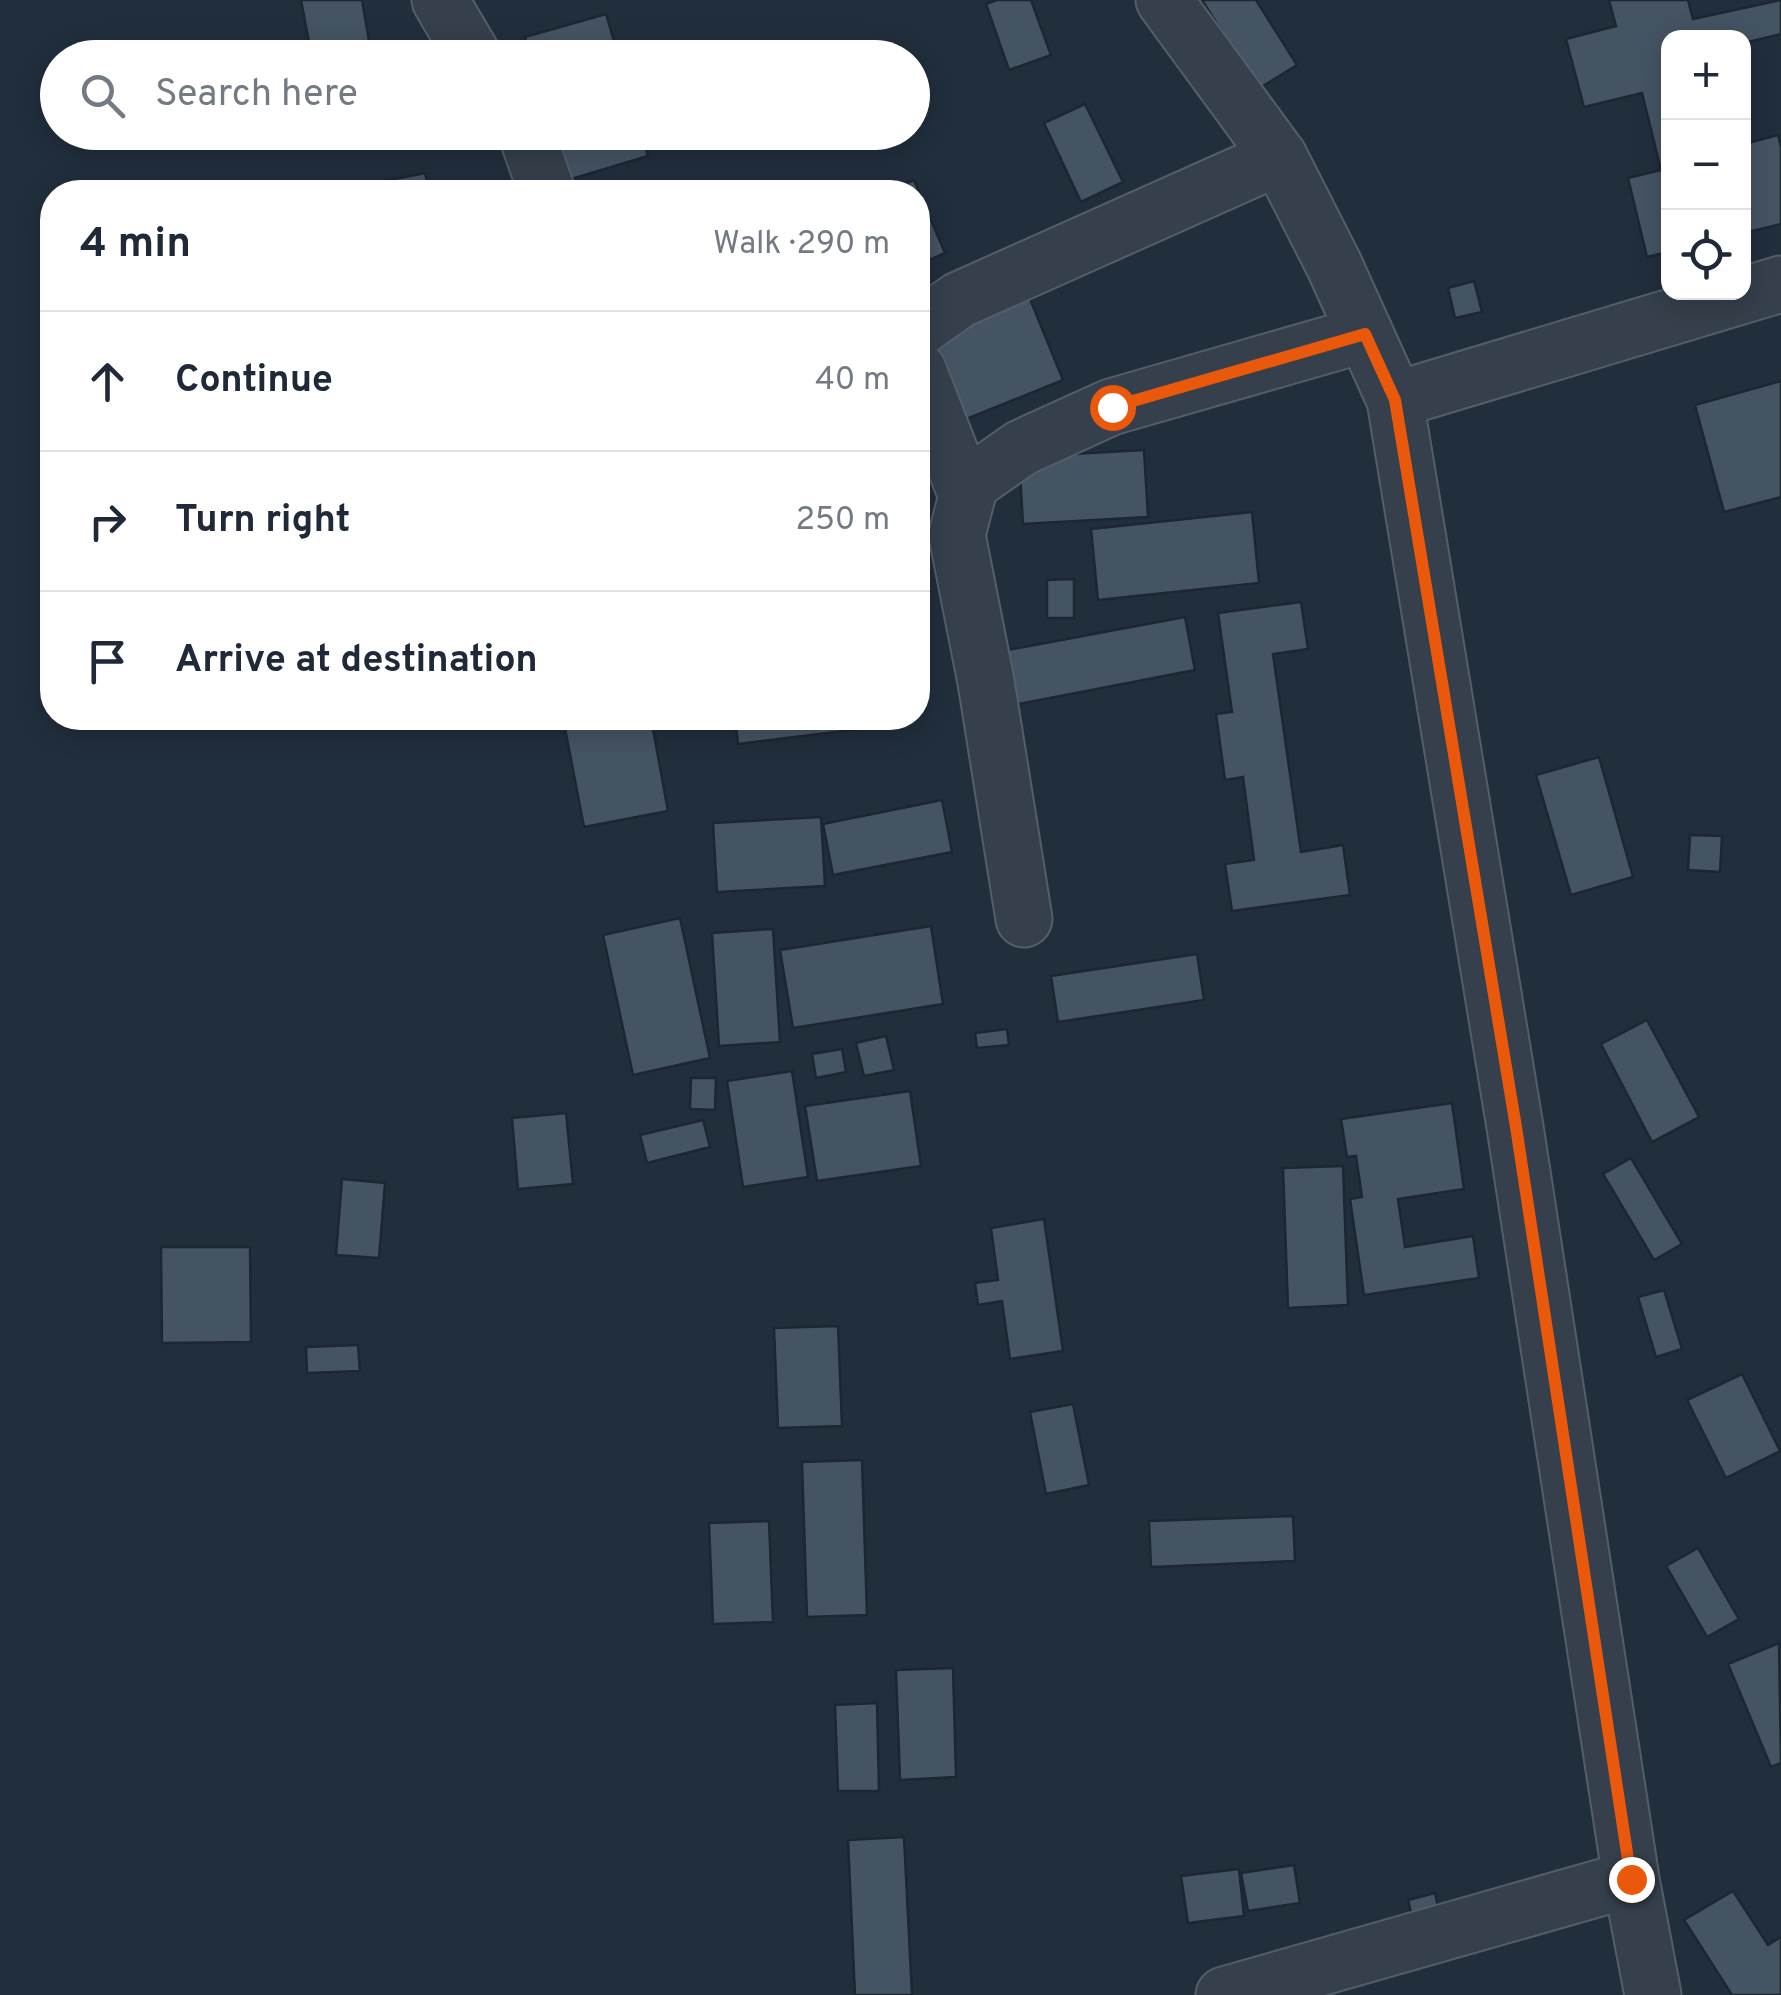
<!DOCTYPE html>
<meta charset="utf-8">
<style>
:root{--surface:#fff;--page:#f2f2f3;--text:#1f2937;--muted:#747a83;--line:#e0e1e3}
body{margin:0;font-family:Overpass,sans-serif;background:var(--page);color:var(--text)}
.controls{position:absolute;right:30px;top:30px;display:grid;overflow:hidden;border-radius:20px;box-shadow:0 5px 25px #0003}
.controls button{width:90px;height:90px;display:grid;place-items:center;padding:0;border:0;border-bottom:2px solid var(--line);background:var(--surface);color:var(--text);font:50px sans-serif}
.stop{position:absolute;width:30px;height:30px;margin:-22px;border:8px solid #ea580c;border-radius:50%;background:#fff}
.stop.end{background:#ea580c;border-color:#fff;box-shadow:0 2px 10px #0008}
.list{margin:0;padding:0;list-style:none}
h2{display:flex;justify-content:space-between;align-items:center;height:130px;margin:0;padding:0 40px;font-size:42px}
h2 small{font-size:32px;font-weight:400;color:var(--muted)}
.list li{display:grid;grid-template-columns:65px 1fr auto;gap:30px;align-items:center;box-sizing:border-box;height:140px;padding:0 40px;border-top:2px solid var(--line)}
.list b{display:block;font-size:38px;white-space:nowrap}
.list em{font-size:32px;font-style:normal;color:var(--muted)}
.icon{flex:none;width:55px;height:55px;fill:none;stroke:currentColor;stroke-width:2;stroke-linecap:round;stroke-linejoin:round}
.map{position:relative;flex:none;width:1781px;height:1995px;overflow:hidden}
.search{position:absolute;background:var(--surface);box-shadow:0 5px 25px #0003;left:40px;top:40px;width:890px;height:110px;display:flex;align-items:center;gap:25px;box-sizing:border-box;padding:0 35px;border-radius:55px;color:var(--muted);font-size:38px}
.panel{position:absolute;background:var(--surface);box-shadow:0 5px 25px #0003;left:40px;top:180px;width:890px;height:550px;border-radius:40px}
.map>svg:first-child{display:block}
</style>
<div class="map">
<svg width="1781" height="1995" viewBox="0 0 1781 1995">
<rect width="100%" height="100%" fill="#212e3c"/>
<g fill="#455463" stroke="#1d2733" stroke-width="2.5">
<path d="M 301,0 L 362,0 L 372,58 L 312,58 Z"/>
<path d="M 997,0 L 1031,0 L 1051,55 L 1009,70 L 986,4 Z"/>
<path d="M 1202,0 L 1256,0 L 1297,65 L 1258,89 Z"/>
<path d="M 1609,0 L 1688,0 L 1693,19 L 1781,0 L 1781,34 L 1744,43 L 1744,38 L 1668,38 L 1668,252 L 1647,257 L 1628,178 L 1661,170 L 1642,93 L 1584,107 L 1566,39 L 1616,26 Z"/>
<path d="M 606,14 L 619,58 L 531,58 L 525,37 Z"/>
<path d="M 1085,104 L 1123,182 L 1081,202 L 1044,123 Z"/>
<path d="M 554,132 L 641,132 L 648,156 L 568,180 Z"/>
<path d="M 1778,135 L 1781,147 L 1781,224 L 1744,233 L 1744,144 Z"/>
<path d="M 425,173 L 429,192 L 346,192 L 345,189 Z"/>
<path d="M 914,180 L 945,253 L 918,265 L 918,192 L 886,192 Z"/>
<path d="M 703,182 L 736,182 L 736,192 L 704,192 Z"/>
<path d="M 1474,281 L 1482,312 L 1455,318 L 1448,288 Z"/>
<path d="M 1028,294 L 1063,380 L 959,422 L 924,334 Z"/>
<path d="M 1781,381 L 1781,497 L 1724,512 L 1695,405 Z"/>
<path d="M 1144,450 L 1148,517 L 1023,524 L 1019,457 Z"/>
<path d="M 1252,512 L 1259,583 L 1098,600 L 1091,529 Z"/>
<path d="M 1074,579 L 1074,618 L 1047,618 L 1047,580 Z"/>
<path d="M 1301,602 L 1308,649 L 1273,654 L 1301,852 L 1343,845 L 1350,895 L 1232,911 L 1225,864 L 1254,860 L 1243,777 L 1225,780 L 1216,714 L 1232,712 L 1218,613 Z"/>
<path d="M 1185,617 L 1195,670 L 1013,705 L 1002,651 Z"/>
<path d="M 563,718 L 651,718 L 668,811 L 584,827 Z"/>
<path d="M 735,718 L 891,718 L 892,725 L 738,744 Z"/>
<path d="M 1599,757 L 1633,877 L 1571,895 L 1536,775 Z"/>
<path d="M 942,800 L 952,852 L 833,875 L 823,824 Z"/>
<path d="M 821,817 L 825,886 L 717,892 L 713,823 Z"/>
<path d="M 1690,835 L 1722,836 L 1720,872 L 1688,870 Z"/>
<path d="M 680,918 L 710,1058 L 633,1075 L 603,935 Z"/>
<path d="M 931,926 L 943,1004 L 793,1028 L 780,950 Z"/>
<path d="M 773,929 L 780,1042 L 719,1046 L 712,933 Z"/>
<path d="M 1197,954 L 1204,1000 L 1058,1022 L 1051,976 Z"/>
<path d="M 1647,1020 L 1699,1117 L 1652,1142 L 1601,1044 Z"/>
<path d="M 1007,1029 L 1009,1045 L 977,1048 L 975,1033 Z"/>
<path d="M 886,1036 L 894,1070 L 864,1076 L 856,1043 Z"/>
<path d="M 842,1049 L 846,1072 L 816,1078 L 812,1054 Z"/>
<path d="M 792,1071 L 808,1177 L 743,1187 L 727,1081 Z"/>
<path d="M 691,1078 L 716,1078 L 715,1110 L 690,1109 Z"/>
<path d="M 910,1091 L 921,1166 L 817,1181 L 805,1106 Z"/>
<path d="M 1452,1103 L 1464,1189 L 1398,1199 L 1405,1247 L 1473,1236 L 1479,1278 L 1364,1295 L 1350,1199 L 1362,1197 L 1356,1156 L 1347,1157 L 1341,1119 Z"/>
<path d="M 566,1113 L 573,1184 L 518,1189 L 512,1118 Z"/>
<path d="M 703,1120 L 710,1147 L 647,1163 L 640,1135 Z"/>
<path d="M 1631,1158 L 1682,1244 L 1654,1260 L 1603,1174 Z"/>
<path d="M 1343,1166 L 1348,1305 L 1288,1308 L 1283,1168 Z"/>
<path d="M 342,1179 L 385,1183 L 379,1258 L 336,1255 Z"/>
<path d="M 1044,1219 L 1063,1351 L 1010,1359 L 1002,1301 L 978,1305 L 975,1283 L 998,1280 L 991,1228 Z"/>
<path d="M 161,1247 L 250,1247 L 251,1342 L 162,1343 Z"/>
<path d="M 1664,1290 L 1682,1349 L 1656,1357 L 1638,1297 Z"/>
<path d="M 838,1326 L 842,1426 L 778,1428 L 774,1328 Z"/>
<path d="M 358,1345 L 360,1371 L 307,1373 L 306,1347 Z"/>
<path d="M 1742,1374 L 1780,1451 L 1726,1478 L 1687,1400 Z"/>
<path d="M 1073,1404 L 1089,1485 L 1046,1494 L 1030,1412 Z"/>
<path d="M 862,1460 L 867,1615 L 807,1617 L 802,1462 Z"/>
<path d="M 1293,1516 L 1295,1561 L 1151,1567 L 1149,1521 Z"/>
<path d="M 769,1521 L 773,1622 L 713,1624 L 709,1523 Z"/>
<path d="M 1698,1548 L 1739,1619 L 1707,1637 L 1666,1566 Z"/>
<path d="M 1779,1643 L 1781,1763 L 1771,1767 L 1728,1664 Z"/>
<path d="M 953,1668 L 956,1777 L 900,1780 L 896,1670 Z"/>
<path d="M 877,1703 L 879,1791 L 838,1791 L 835,1705 Z"/>
<path d="M 904,1837 L 912,1995 L 855,1995 L 848,1840 Z"/>
<path d="M 1294,1865 L 1300,1903 L 1248,1911 L 1241,1873 Z"/>
<path d="M 1239,1869 L 1244,1916 L 1188,1923 L 1181,1876 Z"/>
<path d="M 1733,1891 L 1768,1945 L 1781,1937 L 1781,1995 L 1732,1995 L 1684,1920 Z"/>
<path d="M 1435,1893 L 1440,1915 L 1413,1921 L 1408,1900 Z"/>
</g>
<g fill="none" stroke-linecap="round" stroke-linejoin="round">
<defs>
<g id="minor">
<path d="M 440,0 L 474,58"/>
<path d="M 1164,0 L 1279,157 L 1334,265 L 1395,400 L 1515,1127 L 1631,1879 L 1653,1995"/>
<path d="M 526,132 L 547,192"/>
<path d="M 918,329 L 959,300 L 1279,157"/>
<path d="M 918,370 L 967,496"/>
<path d="M 1395,400 L 1781,284"/>
<path d="M 1024,919 L 986,682 L 957,535 L 970,484 L 1021,448 L 1111,407 L 1365,334"/>
<path d="M 1224,1995 L 1631,1879"/>
</g>
</defs>
<use href="#minor" stroke="#535e6a" stroke-width="59"/>
<use href="#minor" stroke="#35404c" stroke-width="55"/>
</g>
<g fill="none" stroke-linecap="round" stroke-linejoin="round">
<path stroke="#ea580c" stroke-width="12" d="M 1112,407 L 1365,334 L 1395,400 L 1516,1127 L 1631,1879"/>
</g>
</svg>
<div class="controls">
<button>+</button>
<button>−</button>
<button><svg class="icon" aria-label="locate" viewBox="0 0 24 24"><circle cx="12" cy="12" r="6"/><path d="M12 2v4M12 18v4M2 12h4M18 12h4"/></svg></button>
</div>
<div class="stop" style="left:1112px;top:407px"></div>
<div class="stop end" style="left:1631px;top:1879px"></div>
<div class="search"><svg class="icon" aria-label="search" viewBox="0 0 24 24"><circle cx="10" cy="10" r="6"/><path d="M15 15l6 6"/></svg>Search here</div>
<section class="panel">
<h2>4 min<small>Walk · 290 m</small></h2>
<ul class="list">
<li><svg class="icon" aria-label="ahead" viewBox="0 0 24 24"><path d="M12 20V5M6 11l6-6 6 6"/></svg><div><b>Continue</b></div><em>40 m</em></li>
<li><svg class="icon" aria-label="right" viewBox="0 0 24 24"><path d="M7 20v-9h11M14 6l5 5-5 5"/></svg><div><b>Turn right</b></div><em>250 m</em></li>
<li><svg class="icon" aria-label="arrive" viewBox="0 0 24 24"><path d="M6 21V4h12l-3 4 3 4H6"/></svg><div><b>Arrive at destination</b></div></li>
</ul>
</section>
</div>
